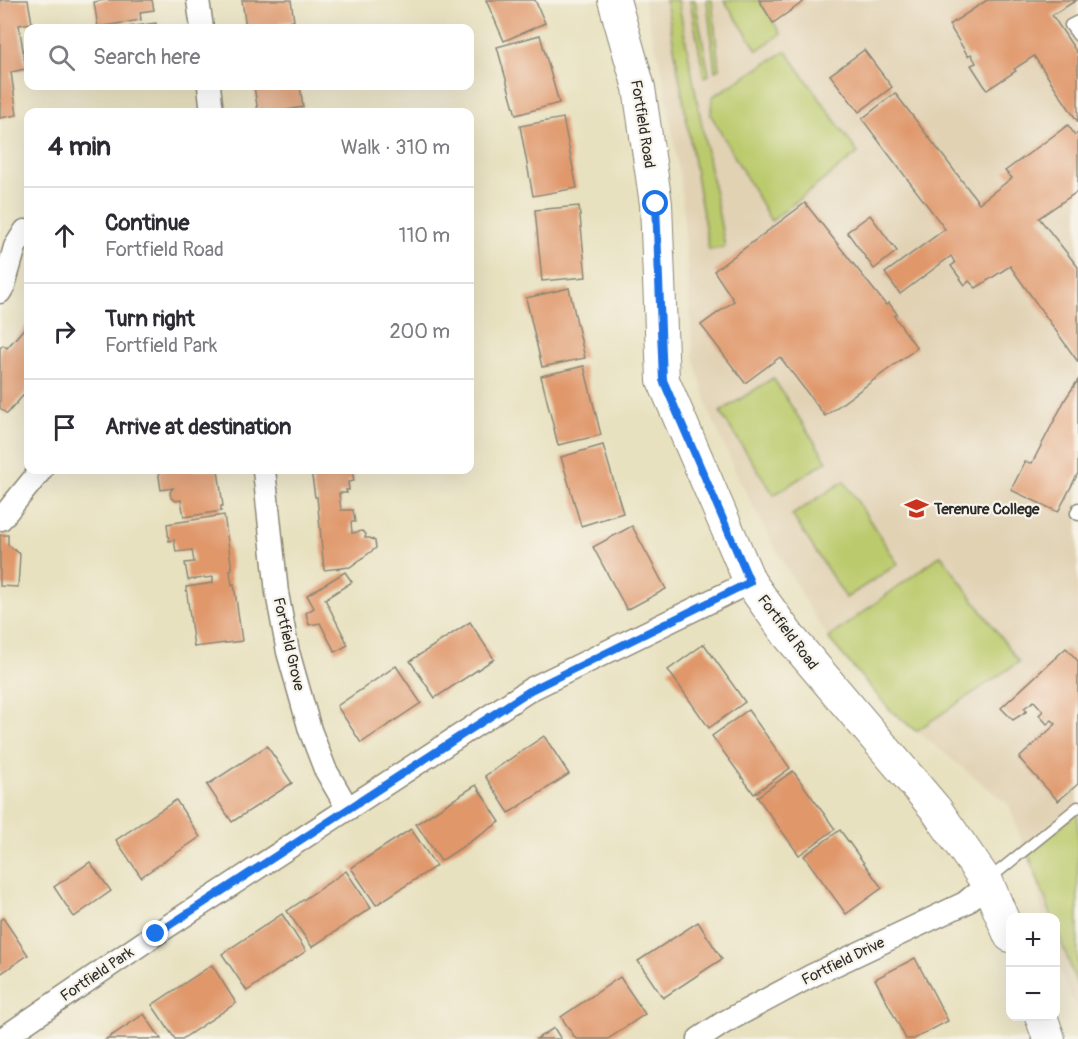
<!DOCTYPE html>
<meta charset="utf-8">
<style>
:root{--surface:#fff;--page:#f2f2f3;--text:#2b2b33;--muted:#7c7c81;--line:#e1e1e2}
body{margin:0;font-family:Pangolin,sans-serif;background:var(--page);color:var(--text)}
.controls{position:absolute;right:18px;bottom:18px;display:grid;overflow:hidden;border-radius:12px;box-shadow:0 6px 24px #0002}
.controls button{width:54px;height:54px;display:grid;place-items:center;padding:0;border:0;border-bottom:2px solid var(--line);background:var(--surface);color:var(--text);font:30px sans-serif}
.stop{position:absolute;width:18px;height:18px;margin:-14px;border:4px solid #1a73e8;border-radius:50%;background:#fff}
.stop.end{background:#1a73e8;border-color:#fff;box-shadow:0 2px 6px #0008}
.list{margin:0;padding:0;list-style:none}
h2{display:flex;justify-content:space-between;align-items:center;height:78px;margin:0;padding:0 24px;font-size:26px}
h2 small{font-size:20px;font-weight:400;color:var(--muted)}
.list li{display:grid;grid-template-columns:39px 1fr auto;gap:18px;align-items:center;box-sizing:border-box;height:96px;padding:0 24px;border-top:2px solid var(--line)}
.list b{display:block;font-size:22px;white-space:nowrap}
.list p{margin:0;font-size:20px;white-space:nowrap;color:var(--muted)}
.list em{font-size:20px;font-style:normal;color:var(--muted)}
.icon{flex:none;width:33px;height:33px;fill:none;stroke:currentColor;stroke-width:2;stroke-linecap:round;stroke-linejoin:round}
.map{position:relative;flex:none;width:1078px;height:1039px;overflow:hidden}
.search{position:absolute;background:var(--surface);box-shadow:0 6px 24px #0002;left:24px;top:24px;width:450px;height:66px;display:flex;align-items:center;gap:15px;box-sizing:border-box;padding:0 21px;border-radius:12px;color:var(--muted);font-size:22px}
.panel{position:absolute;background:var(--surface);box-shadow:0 6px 24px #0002;left:24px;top:108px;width:450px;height:366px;border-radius:12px}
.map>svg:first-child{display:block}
</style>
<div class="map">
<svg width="1078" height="1039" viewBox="0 0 1078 1039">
<rect width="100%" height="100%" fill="#f7f3e8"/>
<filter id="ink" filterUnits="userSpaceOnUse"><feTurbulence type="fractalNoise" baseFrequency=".0167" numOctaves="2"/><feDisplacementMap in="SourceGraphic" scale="12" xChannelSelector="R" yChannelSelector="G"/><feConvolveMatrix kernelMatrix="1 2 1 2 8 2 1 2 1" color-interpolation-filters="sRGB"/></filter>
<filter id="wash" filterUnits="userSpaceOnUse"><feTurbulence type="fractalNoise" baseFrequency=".008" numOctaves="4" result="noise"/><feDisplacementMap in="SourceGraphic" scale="24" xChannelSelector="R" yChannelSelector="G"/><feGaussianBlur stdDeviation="1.35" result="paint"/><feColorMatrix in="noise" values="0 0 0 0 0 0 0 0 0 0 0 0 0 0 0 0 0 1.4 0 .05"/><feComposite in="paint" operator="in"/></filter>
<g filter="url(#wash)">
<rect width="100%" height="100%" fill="#e8e1c0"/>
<path fill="#e1d2b4" d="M 643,0 L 1078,0 L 1078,1012 L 1056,964 L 1056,918 L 1043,917 L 1036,880 L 1009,805 L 889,709 L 836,649 L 811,611 L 772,542 L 737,475 L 710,414 L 693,356 L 682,193 L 663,74 Z"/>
<g fill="#bbca6c" stroke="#737a4c" stroke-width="1.5">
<path d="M 666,0 L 678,0 L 725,247 L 709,250 Z"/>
<path d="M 690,0 L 695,0 L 709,75 L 704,77 Z"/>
<path d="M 707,0 L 712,0 L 719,69 L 715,71 Z"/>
<path d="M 724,0 L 759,0 L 781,34 L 757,50 Z"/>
<path d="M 786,51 L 858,153 L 771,221 L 711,115 L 712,97 Z"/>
<path d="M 773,378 L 827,461 L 774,495 L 720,412 Z"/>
<path d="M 844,481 L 898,564 L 846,598 L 792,515 Z"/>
<path d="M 941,555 L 1019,662 L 916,731 L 889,709 L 828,638 Z"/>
<path d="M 1078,812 L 1078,987 L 1056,927 L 1056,918 L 1052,917 L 1028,853 Z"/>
</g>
<g id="blocks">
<g fill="#e0976b">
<path d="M 0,0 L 28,0 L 32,23 L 19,25 L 26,69 L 11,72 L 17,115 L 0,118 Z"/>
<path d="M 105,0 L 152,0 L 154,10 L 140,12 L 141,20 L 98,27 L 94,2 Z"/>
<path d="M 242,0 L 291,0 L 294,21 L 279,23 L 280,28 L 246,28 Z"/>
<path d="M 486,0 L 535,0 L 545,23 L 504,41 Z"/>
<path d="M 759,0 L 806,0 L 773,23 Z"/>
<path d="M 987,0 L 1077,0 L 1052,15 L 1078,54 L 1078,122 L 1034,56 L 1014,69 L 1016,71 L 987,90 L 971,65 L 976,63 L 971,54 L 968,56 L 949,25 Z"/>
<path d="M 156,23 L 157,28 L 129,28 L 129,27 Z"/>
<path d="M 540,35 L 559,103 L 516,115 L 497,47 Z"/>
<path d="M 864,50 L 892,87 L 859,112 L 830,75 Z"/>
<path d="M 254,86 L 300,86 L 303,107 L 277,112 L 258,112 Z"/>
<path d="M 895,93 L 979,203 L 1012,178 L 1005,171 L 1068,125 L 1075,135 L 1078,133 L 1078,191 L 1039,218 L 1078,267 L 1078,362 L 1010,266 L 976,288 L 969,281 L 965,285 L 951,266 L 955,263 L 951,256 L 900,294 L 885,273 L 945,229 L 862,119 Z"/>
<path d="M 563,118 L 577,188 L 533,196 L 520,126 Z"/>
<path d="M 805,203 L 886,305 L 889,303 L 897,314 L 894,316 L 917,348 L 825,416 L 780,357 L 745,383 L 701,325 L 734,301 L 714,271 Z"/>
<path d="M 579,206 L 586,277 L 542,281 L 535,210 Z"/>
<path d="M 870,215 L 897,251 L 874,269 L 847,232 Z"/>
<path d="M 569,288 L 585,358 L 542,367 L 526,298 Z"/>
<path d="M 28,324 L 28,390 L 7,414 L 0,408 L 0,348 L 3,345 L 7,348 Z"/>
<path d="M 584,366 L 601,435 L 558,445 L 541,376 Z"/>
<path d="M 1078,380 L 1078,473 L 1058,512 L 1011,490 L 1025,462 L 1032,463 L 1066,398 Z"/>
<path d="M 603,445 L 623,513 L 581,526 L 561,457 Z"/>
<path d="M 158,470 L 218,470 L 223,506 L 221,506 L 221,511 L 184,517 L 181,500 L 176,501 L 171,498 L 170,492 L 173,488 L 161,490 Z"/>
<path d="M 311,470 L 352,470 L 354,481 L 348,482 L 349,490 L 346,490 L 347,493 L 339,493 L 341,510 L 353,510 L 355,522 L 351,522 L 352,533 L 362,531 L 366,534 L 365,538 L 370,538 L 375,541 L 376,548 L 350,567 L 324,570 L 317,497 L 315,497 Z"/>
<path d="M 224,515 L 232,569 L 230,570 L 231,578 L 232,585 L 234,584 L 242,641 L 194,647 L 186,587 L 213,583 L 213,577 L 188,580 L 185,563 L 194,562 L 192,550 L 176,552 L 174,540 L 169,541 L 167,524 Z"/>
<path d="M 632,526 L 666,589 L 627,610 L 593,547 Z"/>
<path d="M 0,535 L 8,535 L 8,545 L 20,554 L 18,587 L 0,586 Z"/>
<path d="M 345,572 L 352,582 L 325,599 L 348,645 L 335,652 L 320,623 L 309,625 L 306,613 L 314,608 L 307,595 Z"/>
<path d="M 470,622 L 494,659 L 435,698 L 410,661 Z"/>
<path d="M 704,644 L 745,702 L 709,728 L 668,670 Z"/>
<path d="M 1066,648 L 1078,661 L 1078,784 L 1058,801 L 1019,758 L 1056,724 L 1052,720 L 1047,724 L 1039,715 L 1043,711 L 1034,701 L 1024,708 L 1027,711 L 1013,720 L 1001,708 Z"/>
<path d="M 396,666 L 421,703 L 361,743 L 337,706 Z"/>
<path d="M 748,710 L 790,768 L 754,794 L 712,736 Z"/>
<path d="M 544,736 L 569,774 L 509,813 L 485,776 Z"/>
<path d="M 267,746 L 292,783 L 232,822 L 207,785 Z"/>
<path d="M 793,771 L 835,829 L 799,855 L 757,797 Z"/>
<path d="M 476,785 L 500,822 L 441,861 L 416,824 Z"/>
<path d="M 176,800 L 200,837 L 141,877 L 116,840 Z"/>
<path d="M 411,829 L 436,866 L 376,905 L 351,868 Z"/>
<path d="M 840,830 L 882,888 L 846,914 L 804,856 Z"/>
<path d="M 90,862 L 111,891 L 74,917 L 54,887 Z"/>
<path d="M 346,871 L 371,908 L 312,947 L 287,911 Z"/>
<path d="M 282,914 L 306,951 L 247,991 L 222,954 Z"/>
<path d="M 3,918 L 28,955 L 0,974 L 0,920 Z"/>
<path d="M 698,922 L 722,959 L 663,998 L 638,961 Z"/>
<path d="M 915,958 L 948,1021 L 914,1039 L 906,1039 L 875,979 Z"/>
<path d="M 212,965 L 236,1003 L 182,1039 L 175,1039 L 152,1005 Z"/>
<path d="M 620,977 L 645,1014 L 608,1039 L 576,1039 L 561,1017 Z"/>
<path d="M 144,1014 L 161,1039 L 106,1039 L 114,1034 Z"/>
<path d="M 554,1028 L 561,1039 L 536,1039 Z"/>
</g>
</g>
</g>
<g filter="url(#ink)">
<use href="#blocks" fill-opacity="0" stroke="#8a8676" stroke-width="1.5"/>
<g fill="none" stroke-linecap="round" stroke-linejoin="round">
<defs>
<g id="lane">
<path d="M 1078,21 L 1070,25 L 1078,36"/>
<path d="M 1078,508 L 1076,513 L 1078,515"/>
<path d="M 989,883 L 999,871 L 1078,807"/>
</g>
<g id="street">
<path d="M 198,0 L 202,28"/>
<path d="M 209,86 L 212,112"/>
<path d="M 0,292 L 4,285 L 15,247 L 25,231 L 28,231"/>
<path d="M 264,470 L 277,593 L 288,652 L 310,730 L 325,769 L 348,809"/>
<path d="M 1,519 L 41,470"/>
<path d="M 2,1039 L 156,934 L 531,689 L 750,582"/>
<path d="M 699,1039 L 723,1023 L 811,976 L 965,903 L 988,884"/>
</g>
<g id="secondary">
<path d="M 614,0 L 639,88 L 656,204 L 663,380 L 750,582 L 788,635 L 935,808 L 988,884 L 1010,936"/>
<path d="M 1041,1016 L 1049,1039"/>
</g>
</defs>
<use href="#lane" stroke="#8a8676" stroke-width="13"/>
<use href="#street" stroke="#8a8676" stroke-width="25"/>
<use href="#secondary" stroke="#8a8676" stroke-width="34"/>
<use href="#lane" stroke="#fff" stroke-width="10"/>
<use href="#street" stroke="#fff" stroke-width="22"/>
<use href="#secondary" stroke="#fff" stroke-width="32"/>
</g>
</g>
<g fill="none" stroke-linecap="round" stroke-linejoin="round" filter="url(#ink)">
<path stroke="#1a73e8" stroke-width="8" d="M 156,934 L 531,690 L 750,582 L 663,380 L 656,204"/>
</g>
<defs>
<symbol id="school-bare" viewBox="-9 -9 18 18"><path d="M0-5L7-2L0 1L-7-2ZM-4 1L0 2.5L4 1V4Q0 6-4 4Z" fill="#c8321e" stroke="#f7f3e8" stroke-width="2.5" paint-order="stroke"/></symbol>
</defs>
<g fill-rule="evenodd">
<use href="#school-bare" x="900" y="492" width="33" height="33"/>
</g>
<g text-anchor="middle" stroke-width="4.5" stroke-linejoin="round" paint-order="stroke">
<g font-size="15" fill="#2b2b2b" stroke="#f7f3e8">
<text transform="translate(643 124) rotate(81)" y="5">Fortfield Road</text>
<text transform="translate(788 632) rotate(53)" y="5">Fortfield Road</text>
<text transform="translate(289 644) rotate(77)" y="5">Fortfield Grove</text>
<text transform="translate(843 961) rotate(-26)" y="5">Fortfield Drive</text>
<text transform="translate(97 974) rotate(-34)" y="5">Fortfield Park</text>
</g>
<g font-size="15" font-weight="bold" fill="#2b2b2b" stroke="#f7f3e8" text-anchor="start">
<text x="934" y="514">Terenure College</text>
</g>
</g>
</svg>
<div class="controls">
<button>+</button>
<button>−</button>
</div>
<div class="stop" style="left:656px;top:204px"></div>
<div class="stop end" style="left:156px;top:934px"></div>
<div class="search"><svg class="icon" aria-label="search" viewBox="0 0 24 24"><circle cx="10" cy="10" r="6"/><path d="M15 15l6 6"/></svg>Search here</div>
<section class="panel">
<h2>4 min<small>Walk · 310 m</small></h2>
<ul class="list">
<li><svg class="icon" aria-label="ahead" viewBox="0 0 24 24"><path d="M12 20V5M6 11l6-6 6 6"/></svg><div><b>Continue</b><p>Fortfield Road</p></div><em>110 m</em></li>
<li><svg class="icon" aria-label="right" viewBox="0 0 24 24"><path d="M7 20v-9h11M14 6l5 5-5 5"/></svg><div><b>Turn right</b><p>Fortfield Park</p></div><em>200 m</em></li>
<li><svg class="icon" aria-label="arrive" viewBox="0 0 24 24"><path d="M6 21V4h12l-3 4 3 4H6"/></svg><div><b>Arrive at destination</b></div></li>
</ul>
</section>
</div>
